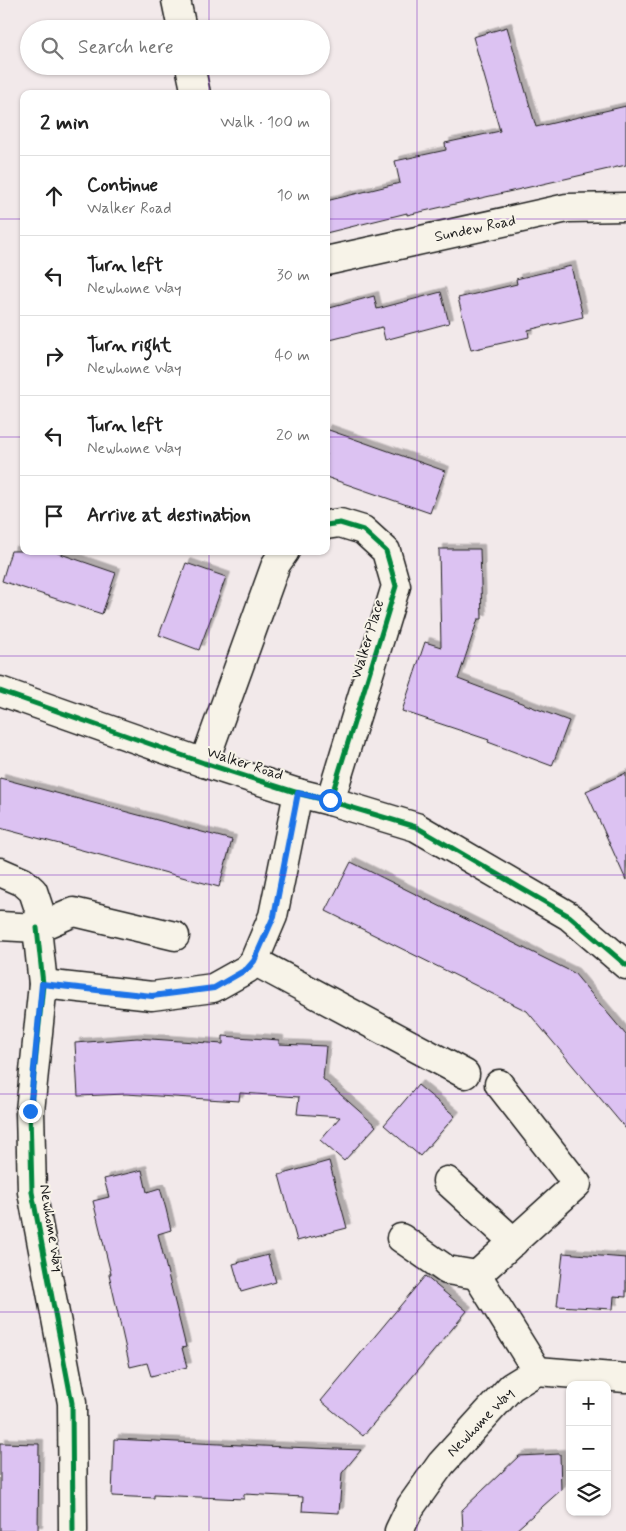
<!DOCTYPE html>
<meta charset="utf-8">
<style>
:root{--surface:#fff;--page:#f6f6f6;--text:#222;--muted:#767676;--line:#e0e0e0}
body{margin:0;font-family:Mynerve,sans-serif;background:var(--page);color:var(--text)}
.controls{position:absolute;right:15px;bottom:15px;display:grid;overflow:hidden;border-radius:10px;box-shadow:0 1px 4px #0004}
.controls button{width:45px;height:45px;display:grid;place-items:center;padding:0;border:0;border-bottom:1px solid var(--line);background:var(--surface);color:var(--text);font:25px sans-serif}
.stop{position:absolute;width:15px;height:15px;margin:-11px;border:4px solid #1a73e8;border-radius:50%;background:#fff}
.stop.end{background:#1a73e8;border-color:#fff;box-shadow:0 1px 5px #0008}
.list{margin:0;padding:0;list-style:none}
h2{display:flex;justify-content:space-between;align-items:center;height:65px;margin:0;padding:0 20px;font-size:21px}
h2 small{font-size:16px;font-weight:400;color:var(--muted)}
.list li{display:grid;grid-template-columns:32px 1fr auto;gap:15px;align-items:center;box-sizing:border-box;height:80px;padding:0 20px;border-top:1px solid var(--line)}
.list b{display:block;font-size:19px;white-space:nowrap}
.list p{margin:0;font-size:16px;white-space:nowrap;color:var(--muted)}
.list em{font-size:16px;font-style:normal;color:var(--muted)}
.icon{flex:none;width:28px;height:28px;fill:none;stroke:currentColor;stroke-width:2;stroke-linecap:round;stroke-linejoin:round}
.map{position:relative;flex:none;width:626px;height:1531px;overflow:hidden}
.search{position:absolute;background:var(--surface);box-shadow:0 1px 4px #0004;left:20px;top:20px;width:310px;height:55px;display:flex;align-items:center;gap:12px;box-sizing:border-box;padding:0 18px;border-radius:28px;color:var(--muted);font-size:19px}
.panel{position:absolute;background:var(--surface);box-shadow:0 1px 4px #0004;left:20px;top:90px;width:310px;height:465px;border-radius:10px}
.map>svg:first-child{display:block}
</style>
<div class="map">
<svg width="626" height="1531" viewBox="0 0 626 1531">
<defs>
<filter id="shadow"><feDropShadow dx="4.5" dy="-4.5" stdDeviation="0" flood-color="#0004"/></filter>
</defs>
<rect width="100%" height="100%" fill="#f2e9ea"/>
<filter id="ink" filterUnits="userSpaceOnUse"><feTurbulence type="fractalNoise" baseFrequency=".02" numOctaves="2"/><feDisplacementMap in="SourceGraphic" scale="10" xChannelSelector="R" yChannelSelector="G"/><feConvolveMatrix kernelMatrix="1 2 1 2 8 2 1 2 1" color-interpolation-filters="sRGB"/></filter>
<g filter="url(#ink)">
<g fill="#dcc2f2" stroke="#1c1c1c" filter="url(#shadow)">
<path d="M 507,27 L 536,127 L 626,106 L 626,165 L 407,215 L 407,213 L 326,233 L 326,201 L 400,183 L 395,161 L 446,150 L 445,143 L 500,131 L 473,37 Z"/>
<path d="M 571,266 L 583,317 L 528,330 L 529,337 L 471,350 L 458,298 L 517,284 L 516,279 Z"/>
<path d="M 441,292 L 449,323 L 385,340 L 382,327 L 326,341 L 326,309 L 374,296 L 377,309 Z"/>
<path d="M 326,429 L 445,471 L 430,513 L 326,477 Z"/>
<path d="M 439,549 L 480,549 L 482,619 L 478,619 L 458,679 L 569,721 L 552,766 L 488,742 L 489,740 L 402,711 L 425,642 L 441,647 Z"/>
<path d="M 11,551 L 52,551 L 116,573 L 102,614 L 2,581 Z"/>
<path d="M 186,563 L 226,577 L 199,650 L 159,635 Z"/>
<path d="M 626,773 L 626,880 L 586,791 Z"/>
<path d="M 0,778 L 232,840 L 219,887 L 0,828 Z"/>
<path d="M 351,862 L 574,973 L 626,1035 L 626,1129 L 527,1011 L 326,911 Z"/>
<path d="M 223,1036 L 279,1040 L 279,1044 L 326,1046 L 323,1079 L 376,1126 L 344,1161 L 320,1140 L 340,1117 L 297,1114 L 299,1097 L 240,1093 L 239,1101 L 126,1094 L 78,1096 L 75,1043 L 137,1038 L 223,1044 Z"/>
<path d="M 418,1085 L 455,1116 L 420,1156 L 384,1125 Z"/>
<path d="M 329,1161 L 347,1228 L 297,1241 L 279,1175 Z"/>
<path d="M 142,1170 L 147,1192 L 160,1188 L 166,1209 L 171,1230 L 158,1234 L 186,1347 L 182,1348 L 187,1367 L 151,1376 L 147,1363 L 130,1367 L 109,1274 L 111,1274 L 93,1201 L 109,1197 L 104,1179 Z"/>
<path d="M 563,1253 L 626,1258 L 626,1297 L 614,1296 L 613,1309 L 557,1306 Z"/>
<path d="M 268,1255 L 276,1282 L 241,1292 L 233,1264 Z"/>
<path d="M 425,1276 L 467,1311 L 363,1436 L 321,1401 Z"/>
<path d="M 114,1439 L 262,1446 L 361,1450 L 342,1473 L 339,1513 L 302,1511 L 303,1497 L 244,1494 L 244,1499 L 154,1495 L 154,1498 L 112,1496 Z"/>
<path d="M 0,1443 L 39,1444 L 38,1531 L 0,1531 Z"/>
<path d="M 560,1454 L 561,1490 L 515,1531 L 463,1531 L 462,1510 L 519,1456 Z"/>
</g>
<g fill="none" stroke-linecap="round" stroke-linejoin="round">
<defs>
<g id="minor">
<path d="M 176,0 L 182,29"/>
<path d="M 190,66 L 196,94"/>
<path d="M 326,261 L 567,208 L 626,207"/>
<path d="M 326,525 L 340,523 L 363,530 L 386,551 L 396,586 L 330,801"/>
<path d="M 0,691 L 204,763 L 298,793 L 330,801 L 416,827 L 569,916 L 626,965"/>
<path d="M 204,763 L 276,564 L 285,551"/>
<path d="M 0,872 L 23,882 L 33,891 L 39,909 L 37,928 L 43,984 L 30,1111 L 32,1192 L 72,1403 L 73,1531"/>
<path d="M 0,926 L 37,928 L 74,912 L 175,936"/>
<path d="M 254,961 L 465,1074"/>
<path d="M 43,984 L 152,996 L 213,988 L 247,969 L 254,961 L 273,916 L 298,793"/>
<path d="M 499,1084 L 577,1184 L 477,1275 L 537,1371"/>
<path d="M 447,1181 L 514,1242"/>
<path d="M 401,1238 L 447,1270 L 477,1275"/>
<path d="M 399,1531 L 411,1506 L 441,1464 L 511,1387 L 537,1371 L 626,1378"/>
</g>
</defs>
<use href="#minor" stroke="#1c1c1c" stroke-width="31"/>
<use href="#minor" stroke="#f7f3e8" stroke-width="28"/>
<defs>
<g id="cycleway">
<path d="M 326,525 L 340,523 L 363,530 L 386,551 L 396,586 L 330,801"/>
<path d="M 0,691 L 204,763 L 298,793 L 330,801 L 416,827 L 569,916 L 626,965"/>
<path d="M 37,928 L 43,984 L 30,1111 L 32,1192 L 72,1403 L 73,1531"/>
</g>
</defs>
<use href="#cycleway" stroke="#f7f3e8" stroke-width="8"/>
<use href="#cycleway" stroke="#00873e" stroke-width="5"/>
</g>
</g>
<g fill="none" stroke-linecap="round" stroke-linejoin="round" filter="url(#ink)">
<path stroke="#1a73e8" stroke-width="6" d="M 30,1111 L 42,984 L 152,996 L 214,988 L 247,969 L 254,961 L 274,916 L 298,793 L 330,800"/>
</g>
<path fill="none" stroke="#7b2cbf" stroke-width="1" stroke-opacity="0.55" d="M 209,0 L 209,29M 417,0 L 417,1531M 209,66 L 209,94M 0,219 L 24,219M 326,219 L 626,219M 0,437 L 24,437M 326,437 L 626,437M 209,551 L 209,1531M 0,656 L 626,656M 0,875 L 626,875M 0,1094 L 626,1094M 0,1312 L 626,1312"/>
<g text-anchor="middle" stroke-width="4" stroke-linejoin="round" paint-order="stroke">
<g font-size="15" fill="#1c1c1c" stroke="#f7f3e8">
<text transform="translate(475 228) rotate(-12)" y="5">Sundew Road</text>
<text transform="translate(367 639) rotate(-73)" y="5">Walker Place</text>
<text transform="translate(245 763) rotate(18)" y="5">Walker Road</text>
<text transform="translate(52 1228) rotate(81)" y="5">Newhome Way</text>
<text transform="translate(480 1422) rotate(-46)" y="5">Newhome Way</text>
</g>
</g>
</svg>
<div class="controls">
<button>+</button>
<button>−</button>
<button><svg class="icon" aria-label="layers" viewBox="0 0 24 24"><path d="M12 4l9 5-9 5-9-5zM3 14l9 5 9-5"/></svg></button>
</div>
<div class="stop" style="left:330px;top:800px"></div>
<div class="stop end" style="left:30px;top:1111px"></div>
<div class="search"><svg class="icon" aria-label="search" viewBox="0 0 24 24"><circle cx="10" cy="10" r="6"/><path d="M15 15l6 6"/></svg>Search here</div>
<section class="panel">
<h2>2 min<small>Walk · 100 m</small></h2>
<ul class="list">
<li><svg class="icon" aria-label="ahead" viewBox="0 0 24 24"><path d="M12 20V5M6 11l6-6 6 6"/></svg><div><b>Continue</b><p>Walker Road</p></div><em>10 m</em></li>
<li><svg class="icon" aria-label="left" viewBox="0 0 24 24"><path d="M17 20v-9H6M10 6l-5 5 5 5"/></svg><div><b>Turn left</b><p>Newhome Way</p></div><em>30 m</em></li>
<li><svg class="icon" aria-label="right" viewBox="0 0 24 24"><path d="M7 20v-9h11M14 6l5 5-5 5"/></svg><div><b>Turn right</b><p>Newhome Way</p></div><em>40 m</em></li>
<li><svg class="icon" aria-label="left" viewBox="0 0 24 24"><path d="M17 20v-9H6M10 6l-5 5 5 5"/></svg><div><b>Turn left</b><p>Newhome Way</p></div><em>20 m</em></li>
<li><svg class="icon" aria-label="arrive" viewBox="0 0 24 24"><path d="M6 21V4h12l-3 4 3 4H6"/></svg><div><b>Arrive at destination</b></div></li>
</ul>
</section>
</div>
